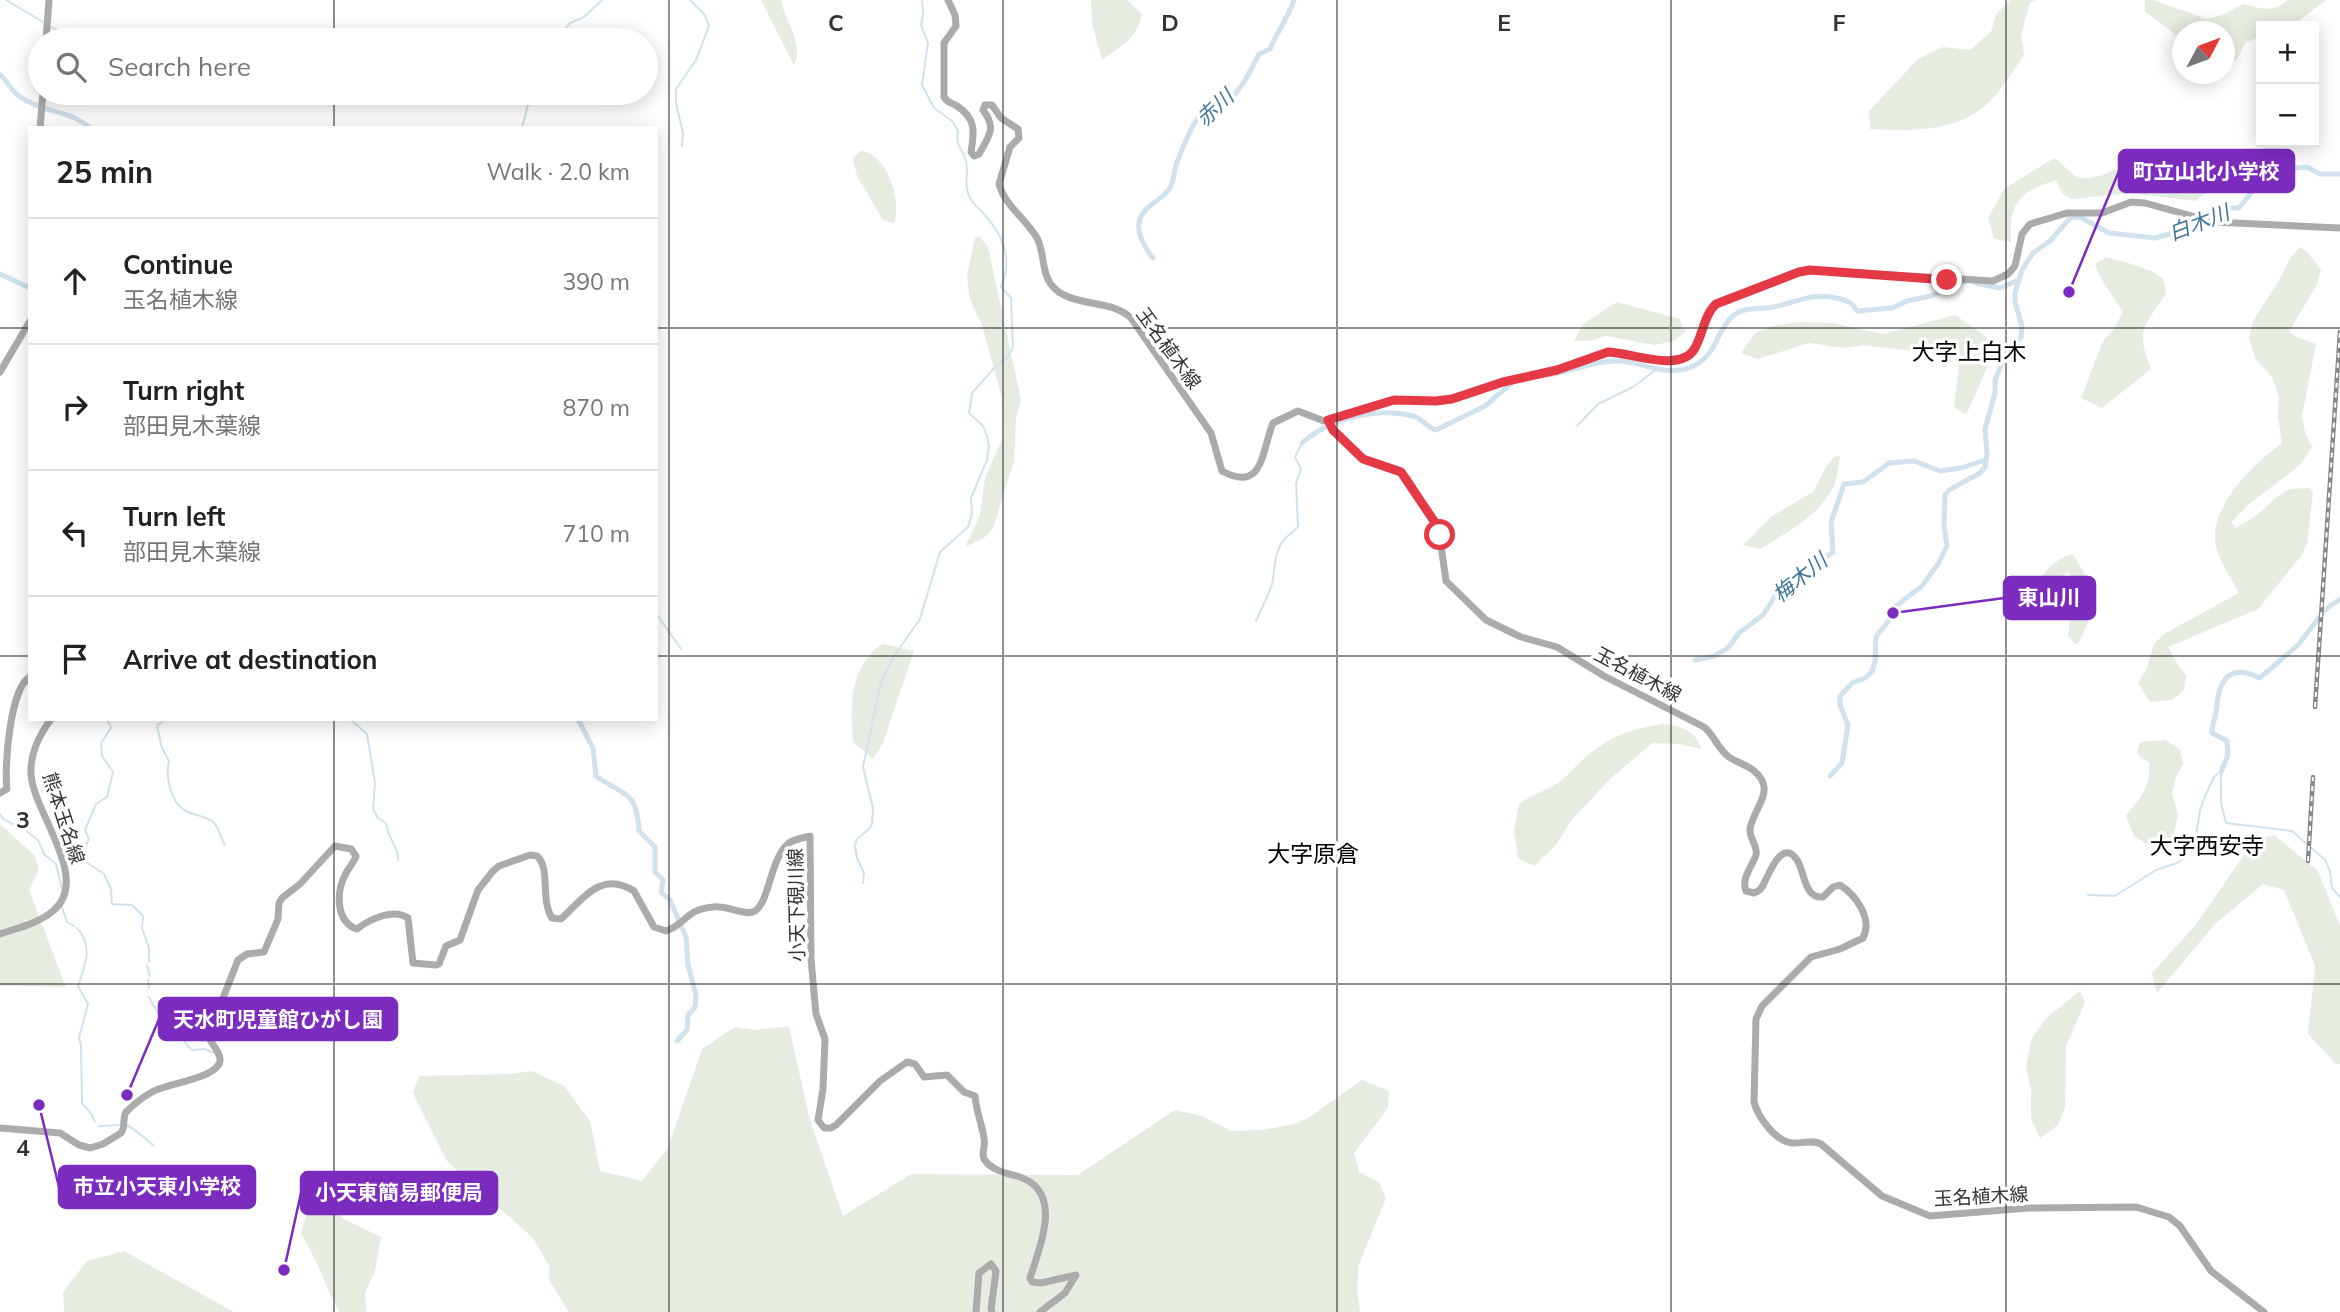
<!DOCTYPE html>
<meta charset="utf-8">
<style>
:root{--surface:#fff;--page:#f6f6f6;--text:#222;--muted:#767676;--line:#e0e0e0}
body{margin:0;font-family:Mulish,"Noto Sans JP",sans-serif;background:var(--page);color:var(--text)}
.controls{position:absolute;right:21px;top:21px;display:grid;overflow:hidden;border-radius:0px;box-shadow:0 4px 18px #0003}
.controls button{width:63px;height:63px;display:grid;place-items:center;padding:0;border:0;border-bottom:2px solid var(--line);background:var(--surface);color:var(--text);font:35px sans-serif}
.compass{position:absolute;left:2172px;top:21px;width:63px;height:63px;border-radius:50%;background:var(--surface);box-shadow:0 4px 18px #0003;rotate:49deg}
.stop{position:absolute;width:21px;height:21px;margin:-16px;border:5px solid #e63946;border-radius:50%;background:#fff}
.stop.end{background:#e63946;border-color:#fff;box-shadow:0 2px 7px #0008}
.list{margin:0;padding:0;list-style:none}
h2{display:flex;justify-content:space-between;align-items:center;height:91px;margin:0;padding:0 28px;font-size:30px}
h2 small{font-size:23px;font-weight:400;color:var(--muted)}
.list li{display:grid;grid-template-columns:46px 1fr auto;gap:21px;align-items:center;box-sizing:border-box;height:126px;padding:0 28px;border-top:2px solid var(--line)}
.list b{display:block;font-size:26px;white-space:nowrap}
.list p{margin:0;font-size:23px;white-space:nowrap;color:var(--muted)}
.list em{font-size:23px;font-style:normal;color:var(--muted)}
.icon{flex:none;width:38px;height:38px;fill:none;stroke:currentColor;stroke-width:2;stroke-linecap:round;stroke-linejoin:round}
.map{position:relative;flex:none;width:2340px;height:1312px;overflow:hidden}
.search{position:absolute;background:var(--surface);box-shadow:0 4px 18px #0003;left:28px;top:28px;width:630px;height:77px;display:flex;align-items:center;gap:18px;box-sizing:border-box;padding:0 24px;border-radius:38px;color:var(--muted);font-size:26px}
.panel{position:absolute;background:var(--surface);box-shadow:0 4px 18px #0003;left:28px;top:126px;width:630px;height:595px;border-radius:0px}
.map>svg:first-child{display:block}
</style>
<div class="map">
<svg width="2340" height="1312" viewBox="0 0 2340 1312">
<rect width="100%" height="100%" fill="#fff"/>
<g fill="#e6ecdf">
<path d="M 761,0 L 781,0 C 784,20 805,44 794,65 Z"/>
<path d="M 1091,0 L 1127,0 L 1142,14 C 1139,37 1120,47 1102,60 L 1092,23 Z"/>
<path d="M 2010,0 L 2036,0 L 2030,2 L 2021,35 L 2024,55 C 2014,69 2004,86 1992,99 C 1959,133 1914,131 1870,129 L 1869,111 L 1918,59 L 1943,47 L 1970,50 L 1991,32 L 1996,14 Z"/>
<path d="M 2145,0 L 2153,0 L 2207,19 L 2222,15 L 2243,4 C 2260,9 2273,13 2288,0 L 2326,0 L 2292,26 L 2261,26 L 2261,36 L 2245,43 L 2239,56 L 2225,73 L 2224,32 L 2182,32 L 2182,40 L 2145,11 Z"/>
<path d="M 861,151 C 887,153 902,202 894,223 L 883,220 L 857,176 L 853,158 Z"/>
<path d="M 2054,158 C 2065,164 2071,178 2085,178 C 2106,179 2121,160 2143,165 C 2147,166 2152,171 2157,173 C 2174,184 2184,184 2203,178 L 2208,191 L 2196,201 L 2130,193 L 2072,199 L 2062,193 L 2056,180 C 2020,192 2008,202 2011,242 L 1994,239 L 1988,218 L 2004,189 Z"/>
<path d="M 980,237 L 988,247 L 1021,400 L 1016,417 L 1014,461 L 993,528 L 984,538 L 965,547 L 980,515 L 985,478 L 1003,437 L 1002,398 L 982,325 L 970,299 L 967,276 L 975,238 Z"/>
<path d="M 2300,247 L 2308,253 L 2321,270 L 2317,284 L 2289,332 L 2296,337 L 2316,344 L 2302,415 L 2305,433 L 2312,447 L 2300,465 L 2249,504 L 2231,522 L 2236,528 L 2256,516 L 2278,496 L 2290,489 L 2310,488 L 2313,492 L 2307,544 L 2301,556 L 2258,609 L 2168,647 L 2178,665 L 2186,675 L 2184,690 L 2172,700 L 2150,702 L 2138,683 L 2146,671 L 2154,644 L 2164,634 L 2239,593 C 2231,577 2215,556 2215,538 C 2214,510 2241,477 2261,460 C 2267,454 2275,449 2282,443 L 2278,416 L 2279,396 L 2272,377 L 2255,358 L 2249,338 L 2253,321 L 2278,282 L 2291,257 Z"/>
<path d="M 2106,257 L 2135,265 L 2153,272 L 2164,280 L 2166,293 C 2144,327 2135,329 2151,369 L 2102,408 L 2081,398 L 2103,341 L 2113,330 L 2123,312 C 2114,296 2100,281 2095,264 Z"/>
<path d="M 1617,302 L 1680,319 L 1685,332 L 1674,341 L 1655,345 L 1606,336 L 1590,341 L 1574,341 L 1583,324 Z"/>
<path d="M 1955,315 L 1992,341 L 1988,366 L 1966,415 L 1954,407 L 1959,367 L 1954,356 L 1863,345 L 1846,348 L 1809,343 L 1758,359 L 1741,353 L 1755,333 L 1773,326 L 1801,322 L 1832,323 L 1883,334 Z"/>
<path d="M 1840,456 C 1838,465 1838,475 1835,483 C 1821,516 1788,531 1760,549 L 1743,545 L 1772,516 L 1813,492 L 1828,464 L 1834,457 Z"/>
<path d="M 2072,554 C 2098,591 2099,605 2077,645 L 2068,637 L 2074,587 L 2068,572 L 2045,595 L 2037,598 L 2031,595 C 2042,575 2050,561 2072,554 Z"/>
<path d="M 883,644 L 914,651 L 883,743 L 873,759 L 853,742 C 852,713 848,684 867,659 C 872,652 875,647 883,644 Z"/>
<path d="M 1662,724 C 1678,725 1698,731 1701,749 L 1679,744 L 1652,743 L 1610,779 L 1570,822 L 1556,845 L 1534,866 L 1518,858 L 1514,831 L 1519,804 C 1533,794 1549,790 1562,780 C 1568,775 1573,769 1578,764 C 1606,738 1625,730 1662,724 Z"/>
<path d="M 2165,740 L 2180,749 L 2183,764 L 2176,777 L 2172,794 L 2178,814 L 2172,842 L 2155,849 L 2134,836 L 2126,816 C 2141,797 2151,787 2149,762 L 2141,758 L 2137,752 L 2140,742 Z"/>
<path d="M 0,824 L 35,856 L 39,869 L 29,890 L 66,987 L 0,986 Z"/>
<path d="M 2274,835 L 2318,871 L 2340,926 L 2340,1064 L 2336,1064 L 2308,1034 L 2315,966 L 2284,890 L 2263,884 L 2215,924 L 2157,993 L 2152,973 L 2194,927 L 2254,841 Z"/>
<path d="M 2080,991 L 2085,1002 L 2066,1046 L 2065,1108 L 2058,1125 L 2040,1138 L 2031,1118 L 2031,1090 L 2026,1066 L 2032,1038 L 2046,1018 Z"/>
<path d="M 789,1026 L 809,1117 L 843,1216 L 911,1174 L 1078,1175 L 1175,1110 L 1201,1116 L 1231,1131 L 1263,1130 L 1295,1124 L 1310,1117 L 1362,1080 L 1389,1091 L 1388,1108 L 1354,1153 L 1359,1172 L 1379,1182 L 1386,1198 L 1359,1264 L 1357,1288 L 1360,1312 L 569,1312 L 549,1280 L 550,1267 L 533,1238 L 447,1161 L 413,1093 L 419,1076 L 510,1074 L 532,1071 L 564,1086 L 590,1121 L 600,1171 L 642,1181 L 668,1148 L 702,1049 L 735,1027 L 755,1030 Z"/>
<path d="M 310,1201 L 327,1205 L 344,1219 L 381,1237 L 375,1271 L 365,1293 L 366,1312 L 340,1312 L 338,1310 C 325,1284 316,1257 301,1234 Z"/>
<path d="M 124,1251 L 234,1312 L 64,1312 L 63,1292 L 87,1261 Z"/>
</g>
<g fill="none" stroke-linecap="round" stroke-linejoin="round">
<g stroke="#cfe2ee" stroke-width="2">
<path d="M 6,0 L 43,22"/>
<path d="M 51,27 L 61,32 L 59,40"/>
<path d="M 557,40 L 570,23 L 584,17 L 602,0"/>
<path d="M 522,128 L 531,93"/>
<path d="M 682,146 L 683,133 L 676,103 L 676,89 L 696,60 L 709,26 L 705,15 L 690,0"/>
<path d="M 1577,426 L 1598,404 L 1633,387 L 1657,369"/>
<path d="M 656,613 L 681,649"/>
<path d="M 1256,621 C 1261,609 1268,597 1272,584 C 1275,571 1273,559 1280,546 C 1284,536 1293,534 1298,526 L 1296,483 L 1301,469 L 1295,457 L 1302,443"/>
<path d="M 107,719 L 111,728 L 101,743 L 102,756 L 113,772 L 107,797 L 96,804 L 85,830 L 89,839 L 84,849 L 86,862 L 104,874 L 111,889 L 112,904 L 132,905 L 143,916 L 142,928 L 149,948 L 149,962"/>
<path d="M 165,719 L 157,726 L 162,748 L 169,761 C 165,776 171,804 186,811 C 194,815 204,816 212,821 C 219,826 220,837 225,845"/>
<path d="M 350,719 L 367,734 L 375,783 L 373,809 L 378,818 L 386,823 C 387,837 399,847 398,860"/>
<path d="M 2221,772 L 2221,803 L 2226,823 L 2292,831 L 2325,860 L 2330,871 L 2332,888 L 2340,897"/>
<path d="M 0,814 L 3,819 L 25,830 L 38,840 L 44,854 L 56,864 L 62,889"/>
<path d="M 863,883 L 864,873 L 857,858 L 855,846 L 857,839 L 869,829 L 872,824 L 873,808 L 863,767 L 881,682 L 894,656 L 920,619 L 940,552 L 968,527 L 972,513 L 971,498 L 987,460 L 989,446 L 987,436 L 983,426 L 969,413 L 972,393 L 995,367 L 1008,357 L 1013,347 L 1011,298 L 1001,287 C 1013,260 1003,235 984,214 C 979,208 973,204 970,198 C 963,185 969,173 966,161 C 962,147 955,147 958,131 L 952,121 L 934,108 L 922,85 L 928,43 L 921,25 L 923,14 L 922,0"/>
<path d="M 2088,895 L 2115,896 L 2156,870 L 2177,863 L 2183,859 L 2196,836 L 2200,810 L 2205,796 L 2214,777 L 2220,772"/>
<path d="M 61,904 L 67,922 L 74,926"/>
<path d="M 77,928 C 94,947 85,965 78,986 L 88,1004 L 79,1038 L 81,1046 L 82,1103 L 92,1115 L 95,1122"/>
<path d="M 147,965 L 150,976"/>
<path d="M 148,980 L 149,988"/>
<path d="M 149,997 C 156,1014 166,1020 179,1032 C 185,1038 184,1045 192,1050 L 204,1049 L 215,1053"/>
<path d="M 125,1124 C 136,1130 144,1137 154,1146"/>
<path d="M 99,1126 L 121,1125"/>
</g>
<g stroke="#cfe2ee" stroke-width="5">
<path d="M 0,75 C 8,81 11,91 19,96 C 40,112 71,110 90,128"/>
<path d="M 1153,258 C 1146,249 1137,235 1139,223 C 1141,206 1162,201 1170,188 C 1174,180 1174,170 1177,162 C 1182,150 1190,128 1198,118 C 1206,109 1218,110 1226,103 C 1242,90 1250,71 1259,54 L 1270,49 C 1277,32 1288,18 1294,0"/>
<path d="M 0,274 L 30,288"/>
<path d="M 1975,283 L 2000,288 L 2019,280"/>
<path d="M 1548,375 C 1571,372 1592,361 1616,361 C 1638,360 1664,377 1689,368 C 1717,358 1716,330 1733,316 C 1744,306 1760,310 1773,307 C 1800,302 1812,291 1841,299 C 1849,302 1853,303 1857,311 L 1892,308 L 1907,301 L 1931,296 L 1949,289 L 1956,284 L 1965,282"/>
<path d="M 1302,443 C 1330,418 1377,407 1413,416 C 1422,418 1427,428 1436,430 L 1485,406 L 1514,381"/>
<path d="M 1695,660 L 1714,656 L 1728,648 L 1739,633 L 1763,615 L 1776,595 L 1833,552 L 1831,522 L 1844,484 L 1863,482 L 1889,463 L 1914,461 L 1940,471 L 1961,468 L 1985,460"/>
<path d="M 578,719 L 593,748 L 596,776 C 625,797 637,790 639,831 L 655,847 L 655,872 L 663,880 L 661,892 L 670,900 L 686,937 L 688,965 L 696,995 L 695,1007 L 688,1015 L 687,1030 L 677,1041"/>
<path d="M 2221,772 L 2228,755 L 2227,741 L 2212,733 C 2212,723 2217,714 2217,704 C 2220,677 2232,664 2259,678 L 2262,676 L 2298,645 L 2325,610 L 2340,599"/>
<path d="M 1830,776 L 1842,763 L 1848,725 L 1840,705 L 1840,696 L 1852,683 L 1865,678 L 1872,672 L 1875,661 L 1876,637 L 1890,619 L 1896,606 L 1922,586 L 1938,564 L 1947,546 L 1944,525 L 1945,495 L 1949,490 L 1980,473 L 1985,467 L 1987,454 L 1985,429 L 1995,393 L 1995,380 L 2004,359 L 2021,337 L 2022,326 L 2015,302 L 2015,293 L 2022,270 L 2033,253 L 2050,241 L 2071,217 L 2082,218 L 2109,233 L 2155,238 L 2206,224 L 2226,208 L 2239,208 L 2255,188 L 2287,169 L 2307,167 L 2320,174 L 2340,174"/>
</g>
<g stroke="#ababab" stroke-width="7">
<path d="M 948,0 L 955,15 L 956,26 L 944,43 L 944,97 C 948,104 951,102 957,106 C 977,119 974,133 971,152 L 974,156 L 979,154 C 989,136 997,128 983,110 L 985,105 L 992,105 L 1001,118 L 1018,129 L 1019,138 L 1010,147 L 999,184 C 1005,206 1026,219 1037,238 C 1047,257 1038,282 1064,295 C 1085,306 1113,301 1131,318 L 1211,433 L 1222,471 C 1264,494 1262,449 1273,423 L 1298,411 L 1324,421 L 1393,400 L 1436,401 L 1452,399 L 1503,382 L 1557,370 L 1607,352 C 1629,352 1680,375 1695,348 C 1703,334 1704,316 1715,304 L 1799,272 L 1810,270 L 1993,281 L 2008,274 L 2015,266 L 2022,234 L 2030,224 L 2067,213 L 2102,213 L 2131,202 L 2145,203 L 2214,222 L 2340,228"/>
<path d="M 46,40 L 49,0"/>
<path d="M 40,128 L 43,93"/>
<path d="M 0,372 L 30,321"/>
<path d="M 1328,420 L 1333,430 L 1363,459 L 1396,469 L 1407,478 L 1439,531 L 1446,581 L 1486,620 L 1521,637 L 1557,647 L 1604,676 L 1704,727 C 1714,735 1718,749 1729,757 C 1736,762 1745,764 1753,770 C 1778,790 1754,806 1750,829 C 1749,838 1758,846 1756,855 C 1752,867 1741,878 1746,891 L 1754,893 C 1758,891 1760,891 1762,887 C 1768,878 1781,836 1797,860 C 1805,872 1804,899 1823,897 L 1833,887 L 1840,885 C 1856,895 1873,919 1863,938 L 1840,949 L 1811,957 L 1762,1006 L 1756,1019 L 1754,1102 C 1758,1117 1775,1141 1792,1143 C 1803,1144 1811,1139 1821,1144 L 1882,1196 L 1930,1216 L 2028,1208 L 2136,1207 L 2169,1217 L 2180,1226 L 2211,1271 L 2264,1312"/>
<path d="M 0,793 L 7,789 C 4,768 10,687 30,677"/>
<path d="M 0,934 C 17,928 40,923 54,910 C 91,878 33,812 31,774 C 30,753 39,736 51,719"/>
<path d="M 0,1128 L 60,1133 L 79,1145 L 90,1148 L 103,1144 L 121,1133 C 126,1127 122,1119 126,1112 C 133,1105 143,1097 152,1092 C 165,1084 218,1078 220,1061 C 221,1052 211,1044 208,1036 L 238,960 L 247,954 L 264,952 L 278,919 L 279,903 L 282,898 L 300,884 L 335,846 L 351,849 L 356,856 C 354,863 348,868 345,875 C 336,893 336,922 357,929 C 370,919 393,908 408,918 L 413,963 L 436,965 L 439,964 L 446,946 L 460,940 L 478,890 L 493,871 L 499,866 L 530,855 L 537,856 C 551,868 540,900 552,918 L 561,919 C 583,899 601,870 634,891 L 654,927 L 666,931 C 686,924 686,909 713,907 C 728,905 745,917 755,911 C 770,901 770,858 789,843 C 794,839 803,838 810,836 L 811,959 L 816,1014 L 825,1039 L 823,1089 L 818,1120 L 824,1128 L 831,1128 L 836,1125 L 880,1081 L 907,1062 L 915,1064 L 924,1077 L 947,1075 L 964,1092 L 975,1096 C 976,1111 982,1124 984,1138 C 986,1146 981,1152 984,1159 C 991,1170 1005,1173 1017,1176 C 1065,1190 1040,1245 1030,1278 L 1032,1282 L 1041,1283 L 1076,1275 L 1065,1293 L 1040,1312"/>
<path d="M 976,1312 L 979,1273 L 991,1264 L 996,1271 L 991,1309 L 992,1312"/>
</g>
<defs>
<g id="rail">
<path d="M 2315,707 L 2340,332"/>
<path d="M 2308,861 L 2313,777"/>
</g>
</defs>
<use href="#rail" stroke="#888" stroke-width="4.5"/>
<use href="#rail" stroke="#fff" stroke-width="2" stroke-dasharray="5" stroke-linecap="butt"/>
</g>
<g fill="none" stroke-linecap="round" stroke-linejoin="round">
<path stroke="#e63946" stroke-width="9" d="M 1440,535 L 1434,521 L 1401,472 L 1363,459 L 1333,430 L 1328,420 L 1394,400 L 1436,401 L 1452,399 L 1503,382 L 1557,370 L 1608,352 C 1629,352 1681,374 1695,348 C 1703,334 1704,315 1716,304 L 1799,272 L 1810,270 L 1947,280"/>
</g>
<path fill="none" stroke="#333" stroke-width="2" stroke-opacity="0.55" d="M 334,0 L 334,40M 669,0 L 669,1312M 1003,0 L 1003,1312M 1337,0 L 1337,1312M 1671,0 L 1671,1312M 2006,0 L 2006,1312M 334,93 L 334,128M 0,328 L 30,328M 656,328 L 2340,328M 0,656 L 30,656M 656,656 L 2340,656M 334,719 L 334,1312M 0,984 L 2340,984"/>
<g text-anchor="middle" stroke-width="7" stroke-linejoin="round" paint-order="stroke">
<g font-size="19" fill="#333" stroke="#fff">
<text transform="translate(1169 348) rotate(54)" y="7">玉名植木線</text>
<text transform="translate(1638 674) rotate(28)" y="7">玉名植木線</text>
<text transform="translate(64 818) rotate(72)" y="7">熊本玉名線</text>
<text transform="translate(796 905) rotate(-91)" y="7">小天下硯川線</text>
<text transform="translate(1981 1196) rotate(-3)" y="7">玉名植木線</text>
</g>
<g font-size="21" font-style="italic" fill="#3f7597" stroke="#fff">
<text transform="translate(1215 108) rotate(-43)" y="7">赤川</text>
<text transform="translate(2199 223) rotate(-21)" y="7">白木川</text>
<text transform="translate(1800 578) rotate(-39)" y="7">梅木川</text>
</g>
<g font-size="23" fill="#000" stroke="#fff">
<text x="1969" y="360">大字上白木</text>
<text x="2207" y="854">大字西安寺</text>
<text x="1313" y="862">大字原倉</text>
</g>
</g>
<g font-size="23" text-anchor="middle" font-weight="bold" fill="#333" stroke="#fff" stroke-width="7" stroke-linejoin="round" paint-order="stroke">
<text x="836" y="31">C</text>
<text x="1170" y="31">D</text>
<text x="1504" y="31">E</text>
<text x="1839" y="31">F</text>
<text x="23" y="828">3</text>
<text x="23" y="1156">4</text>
</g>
<path fill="none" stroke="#7b2cbf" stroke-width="2.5" d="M2069 292L2119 171M1893 613L2004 598M127 1095L159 1019M39 1105L59 1187M284 1270L301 1193"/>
<g fill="#7b2cbf" stroke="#fff" stroke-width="2.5">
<circle cx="2069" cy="292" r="7"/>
<circle cx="1893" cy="613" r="7"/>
<circle cx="127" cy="1095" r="7"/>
<circle cx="39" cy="1105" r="7"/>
<circle cx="284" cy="1270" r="7"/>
</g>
<g fill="#7b2cbf" stroke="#7b2cbf" stroke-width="2.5">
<rect x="2119" y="150" width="175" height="42" rx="7"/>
<rect x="2004" y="577" width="91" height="42" rx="7"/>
<rect x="159" y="998" width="238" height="42" rx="7"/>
<rect x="59" y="1166" width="196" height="42" rx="7"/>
<rect x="301" y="1172" width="196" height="42" rx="7"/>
</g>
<g font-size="21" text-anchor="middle" font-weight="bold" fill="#fff">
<text x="2206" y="179">町立山北小学校</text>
<text x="2049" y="605">東山川</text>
<text x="278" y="1027">天水町児童館ひがし園</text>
<text x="157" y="1194">市立小天東小学校</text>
<text x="399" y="1200">小天東簡易郵便局</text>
</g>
</svg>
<div class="controls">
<button>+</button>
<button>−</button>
</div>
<svg class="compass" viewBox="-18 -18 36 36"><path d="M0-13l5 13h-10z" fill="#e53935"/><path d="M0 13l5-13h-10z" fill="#767676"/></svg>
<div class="stop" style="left:1440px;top:535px"></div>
<div class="stop end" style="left:1947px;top:280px"></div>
<div class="search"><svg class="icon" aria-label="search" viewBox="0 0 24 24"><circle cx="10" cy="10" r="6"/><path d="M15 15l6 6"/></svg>Search here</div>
<section class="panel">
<h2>25 min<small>Walk · 2.0 km</small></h2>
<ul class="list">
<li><svg class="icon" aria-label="ahead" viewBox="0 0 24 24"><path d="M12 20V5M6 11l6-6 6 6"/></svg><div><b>Continue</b><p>玉名植木線</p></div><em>390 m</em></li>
<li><svg class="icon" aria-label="right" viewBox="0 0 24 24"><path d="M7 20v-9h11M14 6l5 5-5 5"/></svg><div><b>Turn right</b><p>部田見木葉線</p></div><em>870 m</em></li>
<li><svg class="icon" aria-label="left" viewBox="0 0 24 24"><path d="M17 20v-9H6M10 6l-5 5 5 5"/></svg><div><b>Turn left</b><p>部田見木葉線</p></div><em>710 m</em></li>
<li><svg class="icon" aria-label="arrive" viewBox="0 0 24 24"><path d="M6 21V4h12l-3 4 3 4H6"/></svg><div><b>Arrive at destination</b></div></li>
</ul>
</section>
</div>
